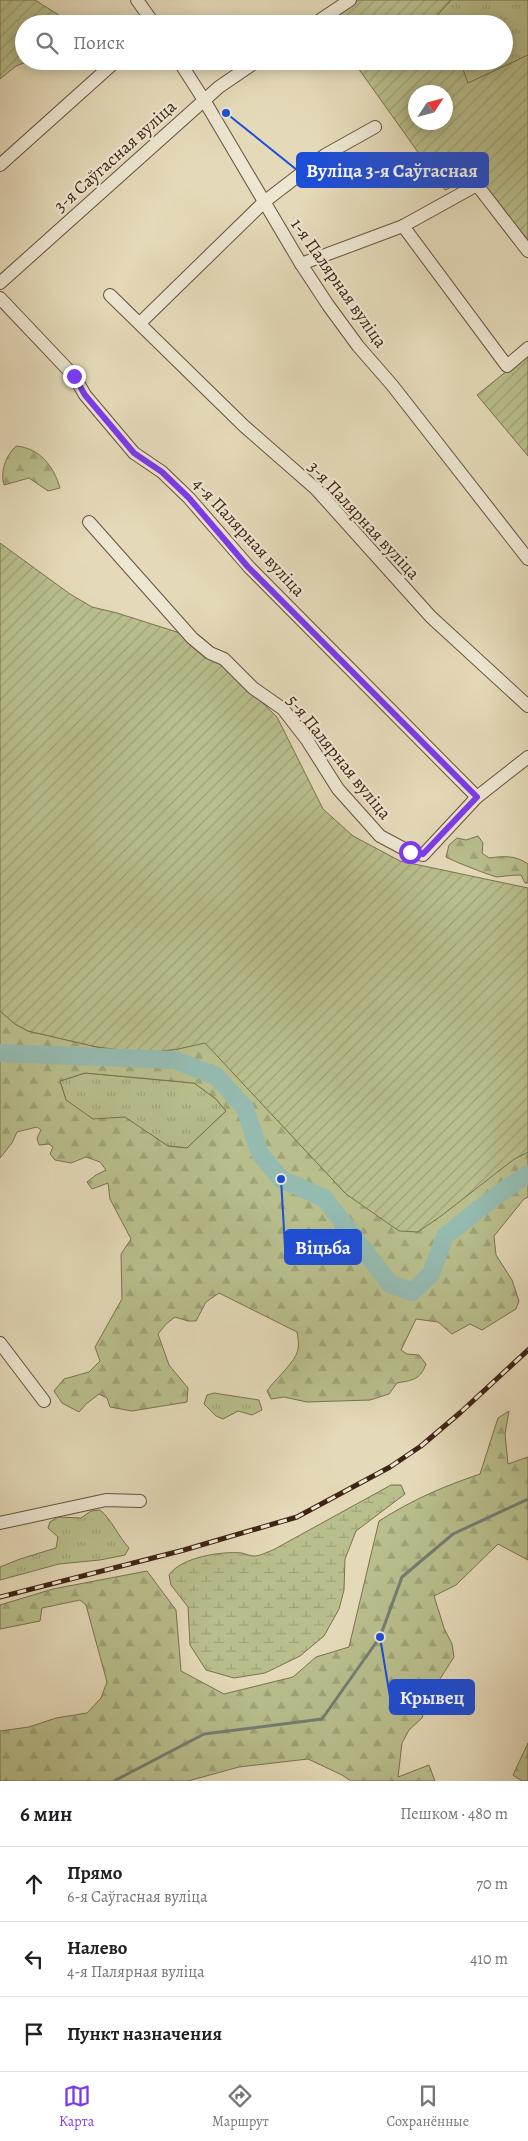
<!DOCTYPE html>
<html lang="ru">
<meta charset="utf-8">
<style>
:root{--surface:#fff;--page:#f2f2f2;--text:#202124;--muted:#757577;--line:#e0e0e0;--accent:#7c3aed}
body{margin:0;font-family:Alegreya,serif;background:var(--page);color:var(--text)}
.compass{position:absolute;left:408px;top:85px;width:45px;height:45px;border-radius:50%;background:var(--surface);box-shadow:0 2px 12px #0003;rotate:54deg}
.stop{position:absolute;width:15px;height:15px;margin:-11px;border:4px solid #7c3aed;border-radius:50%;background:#fff}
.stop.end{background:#7c3aed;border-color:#fff;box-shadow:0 1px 5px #0008}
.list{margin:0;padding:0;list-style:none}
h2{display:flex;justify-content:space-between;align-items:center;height:65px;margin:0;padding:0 20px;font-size:21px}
h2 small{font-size:16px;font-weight:400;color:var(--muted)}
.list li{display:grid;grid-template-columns:32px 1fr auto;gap:15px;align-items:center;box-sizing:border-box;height:75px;padding:0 20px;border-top:1px solid var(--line)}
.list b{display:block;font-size:19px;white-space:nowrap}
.list p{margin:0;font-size:16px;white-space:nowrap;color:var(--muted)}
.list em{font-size:16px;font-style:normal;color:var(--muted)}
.icon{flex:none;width:28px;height:28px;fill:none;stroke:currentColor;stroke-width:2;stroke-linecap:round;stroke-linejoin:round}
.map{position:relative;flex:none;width:528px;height:1781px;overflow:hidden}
.search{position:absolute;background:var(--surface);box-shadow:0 2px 12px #0003;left:15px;right:15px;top:15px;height:55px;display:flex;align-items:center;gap:12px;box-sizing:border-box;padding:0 18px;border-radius:28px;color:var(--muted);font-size:19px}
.sheet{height:290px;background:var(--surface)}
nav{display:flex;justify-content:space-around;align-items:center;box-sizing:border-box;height:70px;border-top:1px solid var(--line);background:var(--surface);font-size:14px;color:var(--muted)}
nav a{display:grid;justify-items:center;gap:2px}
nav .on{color:var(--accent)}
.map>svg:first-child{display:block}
</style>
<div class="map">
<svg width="528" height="1781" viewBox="0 0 528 1781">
<defs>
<pattern id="grass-tufts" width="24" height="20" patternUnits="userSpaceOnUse" patternTransform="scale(1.25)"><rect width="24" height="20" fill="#b8be8c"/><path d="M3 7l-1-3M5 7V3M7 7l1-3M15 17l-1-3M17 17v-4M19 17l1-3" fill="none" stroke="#9fa378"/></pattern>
<pattern id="forest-firs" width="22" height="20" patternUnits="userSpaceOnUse" patternTransform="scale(1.25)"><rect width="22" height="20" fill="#b8be8c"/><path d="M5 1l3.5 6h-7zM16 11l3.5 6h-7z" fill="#9fa378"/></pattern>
<pattern id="wetland-marsh" width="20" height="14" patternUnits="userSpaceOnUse" patternTransform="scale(1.25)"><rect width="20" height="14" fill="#b8be8c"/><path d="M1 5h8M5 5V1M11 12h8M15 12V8" fill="none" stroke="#9fa378"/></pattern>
<pattern id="garden-furrows" width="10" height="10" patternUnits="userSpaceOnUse" patternTransform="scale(1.25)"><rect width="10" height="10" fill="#b8be8c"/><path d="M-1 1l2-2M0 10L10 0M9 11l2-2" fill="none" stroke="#9fa378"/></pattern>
</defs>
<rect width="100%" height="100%" fill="#e4d9b8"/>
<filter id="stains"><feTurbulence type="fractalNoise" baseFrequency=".004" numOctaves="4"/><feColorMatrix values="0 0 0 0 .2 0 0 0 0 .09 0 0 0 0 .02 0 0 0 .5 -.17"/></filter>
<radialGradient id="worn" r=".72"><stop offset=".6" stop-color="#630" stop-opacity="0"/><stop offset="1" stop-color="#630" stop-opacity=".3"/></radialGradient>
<g fill="url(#grass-tufts)" stroke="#7c7150">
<path d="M 451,0 L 528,0 L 528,55 L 468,84 L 460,61 L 504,61 L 504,24 L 432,24 L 432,21 Z"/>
<path d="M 85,1073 L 194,1083 L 216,1099 L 226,1111 L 187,1148 L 168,1146 L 125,1118 L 93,1120 L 66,1100 L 60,1081 Z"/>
<path d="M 214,1393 L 259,1400 L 262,1410 L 252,1415 L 238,1411 L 223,1419 L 216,1416 L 204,1404 L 207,1395 Z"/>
<path d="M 100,1510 C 112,1520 118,1536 129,1548 L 125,1555 L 100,1560 L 59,1564 L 0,1580 L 0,1567 L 20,1559 L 56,1548 L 58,1537 L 48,1528 L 50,1522 L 58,1517 L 81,1518 L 91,1511 Z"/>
</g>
<g fill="url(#forest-firs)" stroke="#7c7150" fill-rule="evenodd">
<path d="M 16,446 C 40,448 54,467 60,488 L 48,491 L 29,478 L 4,485 C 0,471 6,456 16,446 Z"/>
<path d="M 478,836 L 483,843 L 482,853 L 489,858 C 504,856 515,855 528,864 L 528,883 L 525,883 L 521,875 C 513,875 505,876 497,877 C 494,877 450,860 446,857 L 449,845 L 457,838 L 466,840 Z"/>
<path d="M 0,1011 L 15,1024 L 28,1031 L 97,1047 L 146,1053 L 178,1049 L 205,1042 L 346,1194 L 528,1081 L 528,1197 L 524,1199 L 494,1236 L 496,1255 L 512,1280 L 519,1301 L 516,1309 L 482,1330 L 470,1324 L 452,1334 L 438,1322 L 416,1319 L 401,1350 L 407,1354 L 419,1355 L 426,1364 C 420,1380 413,1380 397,1383 L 389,1394 L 370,1400 L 307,1402 L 284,1397 L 271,1399 L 267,1391 C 275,1379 296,1362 298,1349 C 299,1344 298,1337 297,1332 L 219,1293 L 206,1302 L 196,1321 L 188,1321 L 175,1317 L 166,1324 L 158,1334 L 169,1365 L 188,1388 L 187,1402 L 132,1411 L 110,1407 L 107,1398 L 99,1394 L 86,1404 L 79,1412 L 62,1403 L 54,1391 L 64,1379 L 89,1372 L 100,1361 L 95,1347 L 122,1299 L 121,1254 L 131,1239 L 110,1199 L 108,1183 L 92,1189 L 87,1182 L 96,1175 L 106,1170 L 100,1162 L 86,1157 L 71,1163 L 55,1160 L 50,1154 L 53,1147 L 49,1144 L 39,1145 L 37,1138 L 41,1130 L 37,1127 L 17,1132 L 12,1143 L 0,1158 ZM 85,1073 L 194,1083 L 216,1099 L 226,1111 L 187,1148 L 168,1146 L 125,1117 L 93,1119 L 66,1100 L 60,1081 Z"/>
<path d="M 509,1411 L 505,1434 L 508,1464 L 528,1457 L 528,1560 L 498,1544 L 456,1585 L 434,1596 L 444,1628 L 452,1644 L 454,1657 L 431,1693 L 422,1718 L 409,1730 L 402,1743 L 398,1777 L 429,1765 L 435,1781 L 351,1781 L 342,1775 L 308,1759 L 239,1767 L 188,1781 L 0,1781 L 0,1731 L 29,1727 L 56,1718 L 87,1713 L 101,1698 L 107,1682 L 86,1605 L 80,1600 L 42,1608 L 40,1621 L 0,1629 L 0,1605 L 53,1589 L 147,1571 L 176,1610 L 181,1671 L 224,1694 L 293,1677 L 316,1657 L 349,1647 L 379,1521 C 414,1499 442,1487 480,1474 L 498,1418 Z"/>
<path d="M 528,1743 L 528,1781 L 522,1781 L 513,1775 Z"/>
</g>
<path fill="url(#wetland-marsh)" stroke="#7c7150" d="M 391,1485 L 401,1485 L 405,1494 L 356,1531 L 345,1559 L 344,1590 L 339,1609 L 324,1636 L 300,1656 L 265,1673 L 234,1678 L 206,1670 L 190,1645 L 188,1607 L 171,1585 L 169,1575 C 181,1557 222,1551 242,1553 C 246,1554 250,1556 254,1556 C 260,1556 267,1552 273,1550 Z"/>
<g fill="url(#garden-furrows)" stroke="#7c7150" fill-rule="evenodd">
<path d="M 0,0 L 35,0 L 73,24 L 24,24 L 24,61 L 29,61 L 16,66 L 0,79 Z"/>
<path d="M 359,0 L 451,0 L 432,21 L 432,24 L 327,24 L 325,22 Z"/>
<path d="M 528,55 L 528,247 L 473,178 L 445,190 L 353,61 L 460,61 L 468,83 ZM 416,92 L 446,92 L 446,122 L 416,122 Z"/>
<path d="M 528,354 L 528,456 L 477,395 Z"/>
<path d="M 0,543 L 70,594 L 92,607 L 117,613 L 180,633 L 227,668 L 277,717 L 323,809 L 353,836 L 400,861 L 528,888 L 528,1152 L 513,1160 L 441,1216 L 418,1232 L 399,1231 L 346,1194 L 205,1043 L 178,1049 L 146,1053 L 97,1047 L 28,1031 L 15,1024 L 0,1011 Z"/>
</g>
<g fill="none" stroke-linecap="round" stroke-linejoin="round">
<path stroke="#737e72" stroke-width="3" d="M 114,1781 L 204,1734 L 322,1719 L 380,1637 L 402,1577 L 453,1534 L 528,1499"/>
<path stroke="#95bab0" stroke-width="18" d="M 0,1053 L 175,1060 L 216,1076 L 245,1108 L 260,1154 L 281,1179 L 324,1198 L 390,1284 L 412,1292 L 431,1274 L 445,1236 L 497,1195 L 528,1174"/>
<defs>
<g id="minor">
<path d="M 137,0 L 154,24"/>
<path d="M 314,24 L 350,0"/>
<path d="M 179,61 L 204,100 L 301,264 L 328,305 L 358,346 L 392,385 L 528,559"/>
<path d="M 0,165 L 116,61"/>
<path d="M 403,226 L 507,366 L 528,348"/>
<path d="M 301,264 L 403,226 L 477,185 L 528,251"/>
<path d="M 0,283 L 219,87 L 257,61"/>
<path d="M 110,295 L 244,426 L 316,489 L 431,617 L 528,706"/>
<path d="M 0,298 L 74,376 L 85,395 L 134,453 L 162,472 L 189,498 L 249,567 L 477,797"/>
<path d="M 140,323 L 264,202 L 325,155 L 375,127"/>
<path d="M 89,522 L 192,638 L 210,653 L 224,659 L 253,688 L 283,709 L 307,740 L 338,789 L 380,836 L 410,852 L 423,855 L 477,797 L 528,757"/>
<path d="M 0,1343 L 44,1401"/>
<path d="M 0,1523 L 106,1500 L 140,1501"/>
</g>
</defs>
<use href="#minor" stroke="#68513e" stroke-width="14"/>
<use href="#minor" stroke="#ede6d1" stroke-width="12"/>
<defs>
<path id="rail" d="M 0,1597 L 184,1550 L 297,1517 L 390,1467 L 421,1446 L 461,1412 L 528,1350"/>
</defs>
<use href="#rail" stroke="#3f2415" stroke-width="5"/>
<use href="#rail" stroke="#ede6d1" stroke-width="3" stroke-dasharray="9" stroke-linecap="butt"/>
</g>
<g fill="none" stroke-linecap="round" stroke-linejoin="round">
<path stroke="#7c3aed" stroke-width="6" d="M 74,376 L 85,395 L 134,453 L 162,472 L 189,498 L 248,567 L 477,797 L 423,854 L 410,852"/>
</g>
<g text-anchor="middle" stroke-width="4.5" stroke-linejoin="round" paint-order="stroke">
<g font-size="18" fill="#3f2415" stroke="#ede6d1">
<text transform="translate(115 156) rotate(-42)" y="6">3-я Саўгасная вуліца</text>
<text transform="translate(339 283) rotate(55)" y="6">1-я Палярная вуліца</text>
<text transform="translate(364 520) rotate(47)" y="6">3-я Палярная вуліца</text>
<text transform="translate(249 537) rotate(47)" y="6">4-я Палярная вуліца</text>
<text transform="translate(339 757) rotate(51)" y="6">5-я Палярная вуліца</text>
</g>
</g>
<path fill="none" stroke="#1d4ed8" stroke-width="2" d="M226 113L297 170M281 1179L285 1247M380 1637L390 1697"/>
<g fill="#1d4ed8" stroke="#ede6d1" stroke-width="2">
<circle cx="226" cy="113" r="5"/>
<circle cx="281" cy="1179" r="5"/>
<circle cx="380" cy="1637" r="5"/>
</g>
<g fill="#1d4ed8" stroke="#1d4ed8" stroke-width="2">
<rect x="297" y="153" width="191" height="34" rx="5"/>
<rect x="285" y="1230" width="76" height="34" rx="5"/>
<rect x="390" y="1680" width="84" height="34" rx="5"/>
</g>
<g font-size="19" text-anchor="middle" font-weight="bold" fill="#fff">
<text x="392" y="177">Вуліца 3-я Саўгасная</text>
<text x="323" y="1254">Віцьба</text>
<text x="432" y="1704">Крывец</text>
</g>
<rect width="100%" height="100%" filter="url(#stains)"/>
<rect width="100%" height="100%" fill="url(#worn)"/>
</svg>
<svg class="compass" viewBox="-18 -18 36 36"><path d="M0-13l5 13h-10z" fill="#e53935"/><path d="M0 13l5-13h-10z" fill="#757577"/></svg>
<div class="stop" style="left:410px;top:852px"></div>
<div class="stop end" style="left:74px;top:376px"></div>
<div class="search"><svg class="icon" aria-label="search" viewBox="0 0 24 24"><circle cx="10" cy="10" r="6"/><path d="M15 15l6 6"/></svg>Поиск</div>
</div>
<section class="sheet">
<h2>6 мин<small>Пешком · 480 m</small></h2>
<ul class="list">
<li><svg class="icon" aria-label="ahead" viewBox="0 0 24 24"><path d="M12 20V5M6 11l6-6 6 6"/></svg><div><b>Прямо</b><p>6-я Саўгасная вуліца</p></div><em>70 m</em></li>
<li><svg class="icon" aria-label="left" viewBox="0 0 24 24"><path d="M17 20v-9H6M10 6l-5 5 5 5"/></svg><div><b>Налево</b><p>4-я Палярная вуліца</p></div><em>410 m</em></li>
<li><svg class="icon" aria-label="arrive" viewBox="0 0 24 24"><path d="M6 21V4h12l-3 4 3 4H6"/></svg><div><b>Пункт назначения</b></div></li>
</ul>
</section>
<nav>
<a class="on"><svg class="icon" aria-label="map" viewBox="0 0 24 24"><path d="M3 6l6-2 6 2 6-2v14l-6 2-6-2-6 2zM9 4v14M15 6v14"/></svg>Карта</a>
<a><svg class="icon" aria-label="directions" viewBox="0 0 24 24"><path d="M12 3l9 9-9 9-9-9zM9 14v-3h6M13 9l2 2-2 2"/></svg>Маршрут</a>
<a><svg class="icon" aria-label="saved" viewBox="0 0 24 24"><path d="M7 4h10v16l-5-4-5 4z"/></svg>Сохранённые</a>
</nav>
